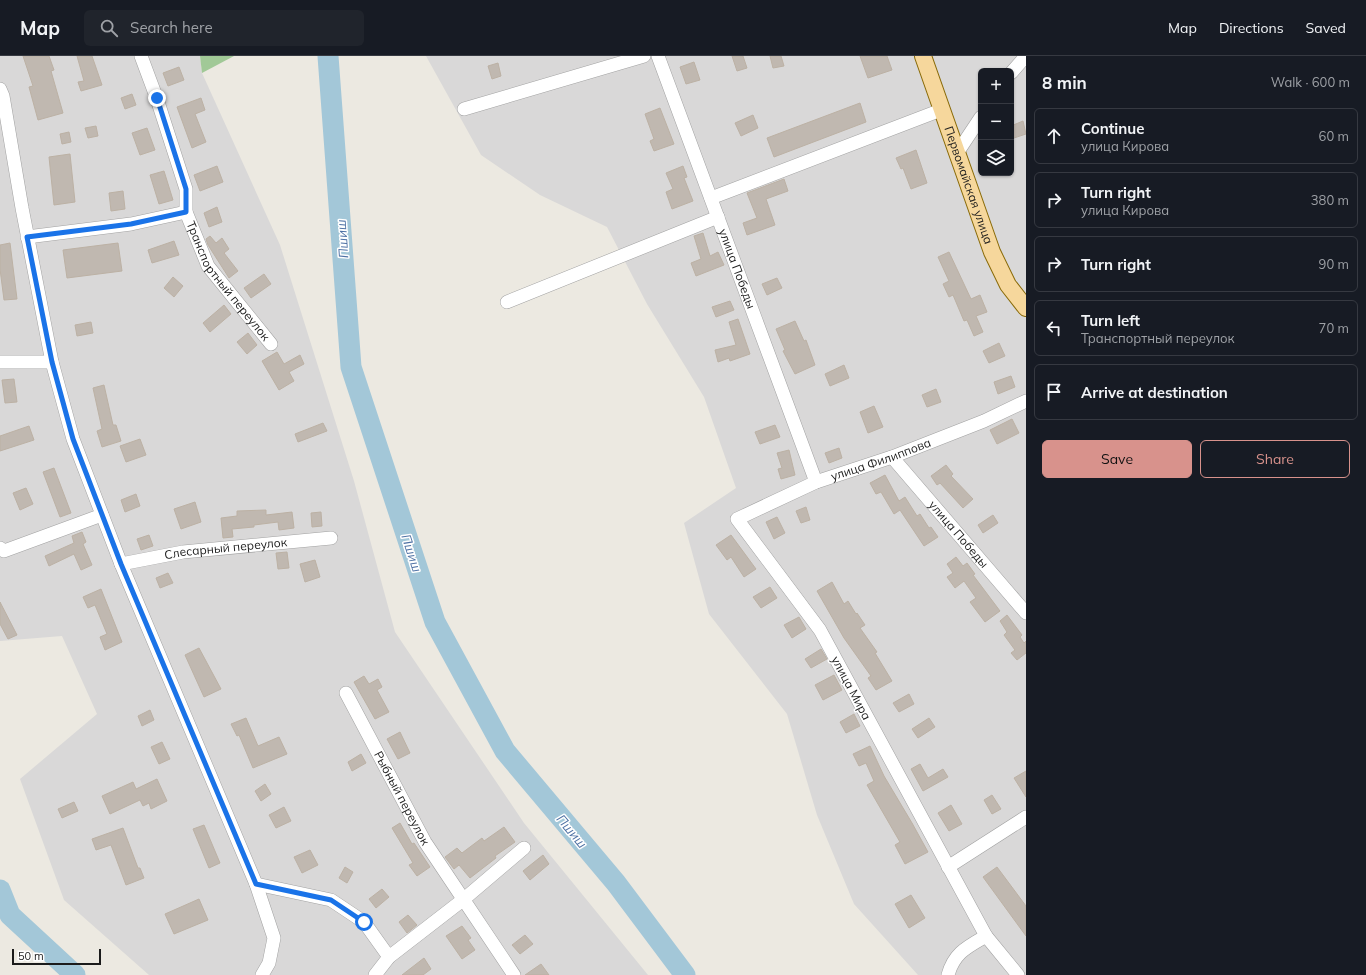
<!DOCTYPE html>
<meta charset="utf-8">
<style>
:root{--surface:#171b24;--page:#20242c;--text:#f1f3f6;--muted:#9ea1a6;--line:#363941;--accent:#d8928c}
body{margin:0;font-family:Mulish,sans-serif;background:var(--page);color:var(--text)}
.controls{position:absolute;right:12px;top:12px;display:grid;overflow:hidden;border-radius:6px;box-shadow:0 1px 3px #0004}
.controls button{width:36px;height:36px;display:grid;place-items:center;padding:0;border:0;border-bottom:1px solid var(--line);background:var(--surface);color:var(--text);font:20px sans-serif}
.scale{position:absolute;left:12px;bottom:10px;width:89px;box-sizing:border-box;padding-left:4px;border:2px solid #1b1b1b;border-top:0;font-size:11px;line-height:14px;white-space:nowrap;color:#1b1b1b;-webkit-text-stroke:3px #fff;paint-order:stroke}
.stop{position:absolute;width:12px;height:12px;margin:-9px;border:3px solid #1a73e8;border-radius:50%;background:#fff}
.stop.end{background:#1a73e8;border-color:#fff;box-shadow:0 1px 4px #0008}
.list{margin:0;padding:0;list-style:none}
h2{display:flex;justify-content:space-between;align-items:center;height:52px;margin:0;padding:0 16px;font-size:17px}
h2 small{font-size:13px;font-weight:400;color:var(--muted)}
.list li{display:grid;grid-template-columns:26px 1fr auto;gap:12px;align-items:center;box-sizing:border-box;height:56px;margin:0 8px 8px;padding:0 8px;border:1px solid var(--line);border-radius:6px}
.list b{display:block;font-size:15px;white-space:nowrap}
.list p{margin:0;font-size:13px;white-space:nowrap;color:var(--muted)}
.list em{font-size:13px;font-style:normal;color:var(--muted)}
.actions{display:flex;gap:8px;padding:12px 16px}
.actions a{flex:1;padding:9px 0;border:1px solid var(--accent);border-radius:6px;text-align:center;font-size:14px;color:var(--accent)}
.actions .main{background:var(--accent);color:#111}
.icon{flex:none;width:22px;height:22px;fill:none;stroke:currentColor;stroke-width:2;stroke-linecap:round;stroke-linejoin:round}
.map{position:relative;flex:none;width:1026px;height:919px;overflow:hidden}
header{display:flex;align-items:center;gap:24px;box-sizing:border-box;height:56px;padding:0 20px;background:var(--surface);border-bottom:1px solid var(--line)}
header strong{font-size:19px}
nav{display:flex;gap:22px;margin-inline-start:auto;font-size:14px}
.search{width:280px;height:36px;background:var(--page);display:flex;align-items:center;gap:10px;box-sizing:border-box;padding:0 14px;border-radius:6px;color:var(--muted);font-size:15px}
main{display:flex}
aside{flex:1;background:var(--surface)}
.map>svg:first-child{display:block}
</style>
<header>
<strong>Map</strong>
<div class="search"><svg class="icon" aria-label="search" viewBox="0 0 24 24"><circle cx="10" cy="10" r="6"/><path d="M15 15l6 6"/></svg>Search here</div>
<nav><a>Map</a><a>Directions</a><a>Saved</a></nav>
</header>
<main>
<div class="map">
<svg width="1026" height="919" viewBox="0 0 1026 919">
<rect width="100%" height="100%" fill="#ece9e1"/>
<g fill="#d9d8d8" fill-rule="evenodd">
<path d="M 0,0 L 200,0 L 202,17 L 280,189 L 354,425 L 395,576 L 524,767 L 648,919 L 149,919 L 64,844 L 20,723 L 97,658 L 62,580 L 0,585 Z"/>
<path d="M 426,0 L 1026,0 L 1026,919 L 918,919 L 854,848 L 817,759 L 787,658 L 709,558 L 684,467 L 736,432 L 704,341 L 647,248 L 607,171 L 540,139 L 481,99 ZM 981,15 L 1011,15 L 1011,117 L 981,117 Z"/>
</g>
<path fill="#a1c997" d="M 200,0 L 234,0 L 202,17 Z"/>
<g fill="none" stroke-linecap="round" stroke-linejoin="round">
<g stroke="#a3c7d8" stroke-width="21">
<path d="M 328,0 L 351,311 L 435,566 L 505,695 L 616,827 L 685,919"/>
<path d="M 0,834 L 10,859 L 75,919"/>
</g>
</g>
<g fill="#c0b8b0" stroke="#bcb1a4">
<path d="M 23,0 L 49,0 L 54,14 L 51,15 L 63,57 L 38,64 L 29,31 L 33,30 Z"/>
<path d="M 77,0 L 92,0 L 102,29 L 81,35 L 78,26 L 84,25 Z"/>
<path d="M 732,0 L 743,0 L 747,12 L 737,15 Z"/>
<path d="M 770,0 L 781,0 L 784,10 L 773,12 Z"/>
<path d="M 860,0 L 887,0 L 892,14 L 868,22 Z"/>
<path d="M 694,6 L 700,24 L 686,28 L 680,11 Z"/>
<path d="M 498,7 L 501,20 L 492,23 L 488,10 Z"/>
<path d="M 179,11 L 184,24 L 168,30 L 163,17 Z"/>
<path d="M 132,38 L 136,49 L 125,53 L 121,42 Z"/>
<path d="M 201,42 L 205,54 L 195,58 L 206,86 L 192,92 L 177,51 Z"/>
<path d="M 860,47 L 866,66 L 774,101 L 767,82 Z"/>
<path d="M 660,52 L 674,88 L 654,95 L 650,85 L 654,83 L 645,58 Z"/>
<path d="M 753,59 L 758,72 L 741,80 L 735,67 Z"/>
<path d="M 1023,65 L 1026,78 L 1011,83 L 1011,70 Z"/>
<path d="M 96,70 L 98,80 L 88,82 L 85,72 Z"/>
<path d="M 147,72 L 155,94 L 140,99 L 132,77 Z"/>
<path d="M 69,76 L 71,86 L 62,88 L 60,78 Z"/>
<path d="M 916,94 L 927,127 L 911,133 L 903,112 L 901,113 L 896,102 Z"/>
<path d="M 70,98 L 75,146 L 54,149 L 49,101 Z"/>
<path d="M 217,110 L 223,126 L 200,135 L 194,119 Z"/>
<path d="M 683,110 L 687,121 L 684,122 L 693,145 L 672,153 L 666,136 L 673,133 L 666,117 Z"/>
<path d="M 164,115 L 173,144 L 159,148 L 150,119 Z"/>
<path d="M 784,123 L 788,135 L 766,143 L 775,169 L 747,179 L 743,167 L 757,162 L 747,137 Z"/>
<path d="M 123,135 L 125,153 L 111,155 L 109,137 Z"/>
<path d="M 217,151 L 222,166 L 209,171 L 204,157 Z"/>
<path d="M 703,177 L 710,200 L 718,196 L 724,209 L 696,220 L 691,207 L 701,203 L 694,180 Z"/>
<path d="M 210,180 L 216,187 L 222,182 L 229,193 L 224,197 L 238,215 L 229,222 L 208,189 L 206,183 Z"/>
<path d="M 174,185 L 179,199 L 152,207 L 148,194 Z"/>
<path d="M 10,187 L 17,243 L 4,244 L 0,213 L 0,189 Z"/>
<path d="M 118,187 L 122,215 L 67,222 L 63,194 Z"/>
<path d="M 949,196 L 971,243 L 980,239 L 987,256 L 976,260 L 983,276 L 974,280 L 967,264 L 964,265 L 953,239 L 949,241 L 943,228 L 949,225 L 938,201 Z"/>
<path d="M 264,218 L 271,228 L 251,242 L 244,232 Z"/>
<path d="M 173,221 L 183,230 L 174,241 L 164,232 Z"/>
<path d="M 777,222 L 782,232 L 767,239 L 762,228 Z"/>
<path d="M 730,245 L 734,254 L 716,261 L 712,251 Z"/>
<path d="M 224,249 L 231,258 L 210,276 L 203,267 Z"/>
<path d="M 738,263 L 750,298 L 730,305 L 729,302 L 718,306 L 715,294 L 736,289 L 729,266 Z"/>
<path d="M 795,265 L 804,285 L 806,284 L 815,309 L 795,318 L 783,295 L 785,294 L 776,273 Z"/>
<path d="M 91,266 L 93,277 L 77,280 L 75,269 Z"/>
<path d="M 248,277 L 257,289 L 247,298 L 237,286 Z"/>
<path d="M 999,287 L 1005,300 L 989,307 L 983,295 Z"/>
<path d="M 277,296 L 284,308 L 300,299 L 304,308 L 289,316 L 294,325 L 279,334 L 262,305 Z"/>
<path d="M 844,309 L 849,322 L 830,330 L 825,318 Z"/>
<path d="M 1011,320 L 1015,331 L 998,338 L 994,326 Z"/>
<path d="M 14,323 L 17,346 L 5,347 L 2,324 Z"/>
<path d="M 104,329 L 113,369 L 116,369 L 121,385 L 102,391 L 97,375 L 102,373 L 93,332 Z"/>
<path d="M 936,333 L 941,346 L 927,351 L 922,339 Z"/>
<path d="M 874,350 L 883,371 L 868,377 L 860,356 Z"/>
<path d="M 1012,363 L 1019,377 L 997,388 L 990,374 Z"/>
<path d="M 323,367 L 327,375 L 298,386 L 295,378 Z"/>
<path d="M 775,369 L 780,381 L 760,388 L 755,376 Z"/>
<path d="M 29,370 L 34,384 L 0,395 L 0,380 Z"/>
<path d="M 140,383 L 146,399 L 126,406 L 120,390 Z"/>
<path d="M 839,392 L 842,402 L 829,407 L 825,397 Z"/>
<path d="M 789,394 L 795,419 L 781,423 L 778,413 L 782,412 L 777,397 Z"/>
<path d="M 946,409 L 953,418 L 951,420 L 973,443 L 963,452 L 940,427 L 937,429 L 931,420 Z"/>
<path d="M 54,412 L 71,457 L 60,461 L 43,416 Z"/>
<path d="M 885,419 L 899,445 L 905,441 L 917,460 L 920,458 L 929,472 L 931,471 L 938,481 L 924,490 L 900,454 L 894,458 L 881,436 L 876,438 L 870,427 Z"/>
<path d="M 26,432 L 33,448 L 20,454 L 13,437 Z"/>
<path d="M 136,438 L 140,450 L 125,456 L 121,444 Z"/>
<path d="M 195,446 L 201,466 L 181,473 L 174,453 Z"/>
<path d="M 806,451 L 810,464 L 801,467 L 796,455 Z"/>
<path d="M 266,454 L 266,459 L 292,456 L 294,472 L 279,474 L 278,466 L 254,469 L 254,471 L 232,473 L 233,481 L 223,482 L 221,462 L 237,460 L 237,455 Z"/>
<path d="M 321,456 L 322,470 L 312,471 L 311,457 Z"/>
<path d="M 993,459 L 998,467 L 983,477 L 978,469 Z"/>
<path d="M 777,461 L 785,477 L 774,483 L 766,466 Z"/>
<path d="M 82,476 L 86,486 L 83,488 L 92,509 L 81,514 L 74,498 L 49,510 L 45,500 L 74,487 L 72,480 Z"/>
<path d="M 149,479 L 153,490 L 141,494 L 137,483 Z"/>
<path d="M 731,479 L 756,513 L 744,521 L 731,501 L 727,504 L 716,489 Z"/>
<path d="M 287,496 L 289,512 L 278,513 L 276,497 Z"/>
<path d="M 956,501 L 963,510 L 967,507 L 975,518 L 973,519 L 1000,555 L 985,566 L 970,546 L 976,542 L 964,525 L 955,532 L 947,521 L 953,517 L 947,508 Z"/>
<path d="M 315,504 L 320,521 L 305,526 L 300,508 Z"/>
<path d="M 168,517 L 173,527 L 160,532 L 156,522 Z"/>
<path d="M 832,526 L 844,548 L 848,545 L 856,558 L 857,557 L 865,569 L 860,572 L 877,596 L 875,597 L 892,625 L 876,634 L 868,622 L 871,620 L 844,582 L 817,535 Z"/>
<path d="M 770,531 L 777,542 L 761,552 L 753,541 Z"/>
<path d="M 101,533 L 122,586 L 105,594 L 100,581 L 107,578 L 95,549 L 88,552 L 83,541 Z"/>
<path d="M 0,546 L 17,579 L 8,583 L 0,568 Z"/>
<path d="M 1007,559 L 1022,579 L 1020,581 L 1024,587 L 1026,585 L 1026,597 L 1017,604 L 1011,597 L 1015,594 L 1004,579 L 1007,576 L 1000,565 Z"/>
<path d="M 799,561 L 806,573 L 792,582 L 784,569 Z"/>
<path d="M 199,592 L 221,633 L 204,641 L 185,599 Z"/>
<path d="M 821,593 L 827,603 L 811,612 L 805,603 Z"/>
<path d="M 834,619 L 842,634 L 823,644 L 815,629 Z"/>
<path d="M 364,620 L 369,628 L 378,623 L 382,631 L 377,634 L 389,656 L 375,663 L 354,626 Z"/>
<path d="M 909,638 L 914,648 L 899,656 L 893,647 Z"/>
<path d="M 150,654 L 154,664 L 142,670 L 138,660 Z"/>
<path d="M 854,658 L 860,670 L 846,677 L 840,666 Z"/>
<path d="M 246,662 L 258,690 L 279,681 L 287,698 L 253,712 L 239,679 L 237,680 L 231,668 Z"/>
<path d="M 929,662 L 935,671 L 918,682 L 912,673 Z"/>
<path d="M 400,676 L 410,697 L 398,703 L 387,683 Z"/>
<path d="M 162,686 L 170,703 L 159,708 L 151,691 Z"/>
<path d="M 870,690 L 884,720 L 912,767 L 928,796 L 905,808 L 895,789 L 900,786 L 867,729 L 874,725 L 866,707 L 859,710 L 853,698 Z"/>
<path d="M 361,698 L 366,707 L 352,715 L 348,706 Z"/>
<path d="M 920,708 L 928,722 L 943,713 L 948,721 L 923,735 L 911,713 Z"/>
<path d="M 1026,715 L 1026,741 L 1014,722 Z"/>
<path d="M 157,723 L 167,745 L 151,753 L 149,747 L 143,750 L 140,744 L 110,758 L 102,740 L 133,726 L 136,733 Z"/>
<path d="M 265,728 L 271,738 L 261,745 L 255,735 Z"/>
<path d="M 992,739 L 1001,753 L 992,758 L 984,744 Z"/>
<path d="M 74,746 L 78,755 L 62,762 L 58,753 Z"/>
<path d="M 951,749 L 962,768 L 949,775 L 938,757 Z"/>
<path d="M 284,751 L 291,765 L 276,772 L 269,759 Z"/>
<path d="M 400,767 L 412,788 L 414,787 L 430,811 L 417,820 L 409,809 L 413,807 L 392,772 Z"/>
<path d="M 204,769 L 220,807 L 209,812 L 193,773 Z"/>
<path d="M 504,771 L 515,786 L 495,800 L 496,802 L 470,822 L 459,809 L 454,813 L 445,801 L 457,792 L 462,797 L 482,782 L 484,785 Z"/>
<path d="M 123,772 L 138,812 L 140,812 L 144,822 L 126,829 L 111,789 L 96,794 L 92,783 Z"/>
<path d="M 310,794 L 318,809 L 302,817 L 294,801 Z"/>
<path d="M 543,799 L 549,808 L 530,824 L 523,815 Z"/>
<path d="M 345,811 L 353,816 L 347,827 L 339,822 Z"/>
<path d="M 997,811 L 1026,850 L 1026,880 L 983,821 Z"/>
<path d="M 382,833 L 389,841 L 376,852 L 369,843 Z"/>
<path d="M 911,839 L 925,862 L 909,872 L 895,848 Z"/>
<path d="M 199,843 L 208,864 L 174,878 L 165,858 Z"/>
<path d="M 408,859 L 417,869 L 407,877 L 399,866 Z"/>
<path d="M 462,870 L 471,882 L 468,884 L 475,894 L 462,903 L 446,880 Z"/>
<path d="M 525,879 L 533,888 L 520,898 L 512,889 Z"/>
<path d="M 424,902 L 431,913 L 423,919 L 402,919 Z"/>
<path d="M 541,908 L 549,919 L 525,919 Z"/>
</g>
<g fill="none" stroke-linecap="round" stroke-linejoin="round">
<defs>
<g id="minor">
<path id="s1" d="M 141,0 L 157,43 L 186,133 L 186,156 L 208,210 L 271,288"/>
<path id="s2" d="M 658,0 L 816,426"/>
<path d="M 1011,17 L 1026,0"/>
<path d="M 0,33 L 3,40 L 22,152 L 52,306 L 73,383 L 121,508 L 256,828 L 274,882 L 269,907 L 262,919"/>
<path d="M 464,53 L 644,0"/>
<path d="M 957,97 L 981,61"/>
<path d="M 711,142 L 941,54"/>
<path d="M 27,181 L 131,168 L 186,156"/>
<path d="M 507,246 L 718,161"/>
<path d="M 0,306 L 52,306"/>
<path id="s3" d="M 892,401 L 1026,557"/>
<path d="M 0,492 L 4,495 L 102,459"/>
<path id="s4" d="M 121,508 L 183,496 L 331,482"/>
<path id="s5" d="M 346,637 L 425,786 L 514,919"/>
<path d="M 948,811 L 1026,761"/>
<path d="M 256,828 L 331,844 L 364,866 L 389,901"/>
<path d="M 375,919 L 389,901 L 464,843 L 524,792"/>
<path d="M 948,919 C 954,897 967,891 986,880"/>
<path id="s6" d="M 1018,919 L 986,880 L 820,574 L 737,463 L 816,426 L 892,401 L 984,365 L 1026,345"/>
</g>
<g id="major">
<path id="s7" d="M 923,0 L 992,196 L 1008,229 L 1026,252"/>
</g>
</defs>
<use href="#minor" stroke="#a2a2a2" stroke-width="14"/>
<use href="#major" stroke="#896a08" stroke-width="18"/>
<use href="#minor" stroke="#fff" stroke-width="13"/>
<use href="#major" stroke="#f6d79c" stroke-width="16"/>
</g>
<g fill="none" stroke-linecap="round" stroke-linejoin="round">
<path stroke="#1a73e8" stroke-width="5" d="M 157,42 L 186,133 L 186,156 L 131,168 L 27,181 L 52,306 L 73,383 L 121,508 L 256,828 L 331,844 L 364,866"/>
</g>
<g text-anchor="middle" stroke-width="3" stroke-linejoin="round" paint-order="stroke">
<g font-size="12" fill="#1b1b1b" stroke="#fff">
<text dy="4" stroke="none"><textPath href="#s7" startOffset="137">Первомайская улица</textPath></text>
<text dy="4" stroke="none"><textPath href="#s2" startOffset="227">улица Победы</textPath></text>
<text dy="4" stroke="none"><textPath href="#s1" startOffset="245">Транспортный переулок</textPath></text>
<text dy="4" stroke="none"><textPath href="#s6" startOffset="693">улица Филиппова</textPath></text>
<text dy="4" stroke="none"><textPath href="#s3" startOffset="102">улица Победы</textPath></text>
<text dy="4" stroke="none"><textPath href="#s4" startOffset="106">Слесарный переулок</textPath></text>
<text transform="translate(851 632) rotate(62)" y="4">улица Мира</text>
<text dy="4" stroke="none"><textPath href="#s5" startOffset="119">Рыбный переулок</textPath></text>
</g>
<g font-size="13" font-style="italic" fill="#4e71a4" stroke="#fff">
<text transform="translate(342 183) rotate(-94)" y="5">Пшиш</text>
<text transform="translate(412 497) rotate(72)" y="5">Пшиш</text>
<text transform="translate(572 775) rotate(50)" y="5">Пшиш</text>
</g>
</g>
</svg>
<div class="controls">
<button>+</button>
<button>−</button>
<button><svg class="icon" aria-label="layers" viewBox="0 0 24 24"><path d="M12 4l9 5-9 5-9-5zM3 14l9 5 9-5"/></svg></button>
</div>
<div class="scale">50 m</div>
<div class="stop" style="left:364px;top:866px"></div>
<div class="stop end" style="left:157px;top:42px"></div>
</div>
<aside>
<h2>8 min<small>Walk · 600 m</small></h2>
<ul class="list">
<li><svg class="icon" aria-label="ahead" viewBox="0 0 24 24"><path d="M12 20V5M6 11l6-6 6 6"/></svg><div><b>Continue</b><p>улица Кирова</p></div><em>60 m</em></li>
<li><svg class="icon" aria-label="right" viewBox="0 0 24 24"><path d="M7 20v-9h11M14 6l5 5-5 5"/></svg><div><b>Turn right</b><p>улица Кирова</p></div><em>380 m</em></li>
<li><svg class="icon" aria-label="right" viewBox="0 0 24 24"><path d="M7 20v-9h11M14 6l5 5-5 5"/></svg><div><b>Turn right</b></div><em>90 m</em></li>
<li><svg class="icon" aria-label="left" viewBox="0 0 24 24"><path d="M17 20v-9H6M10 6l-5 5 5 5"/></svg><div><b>Turn left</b><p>Транспортный переулок</p></div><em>70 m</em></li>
<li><svg class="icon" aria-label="arrive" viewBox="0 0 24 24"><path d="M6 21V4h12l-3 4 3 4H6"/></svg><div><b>Arrive at destination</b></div></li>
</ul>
<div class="actions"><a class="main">Save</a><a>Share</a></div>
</aside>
</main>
